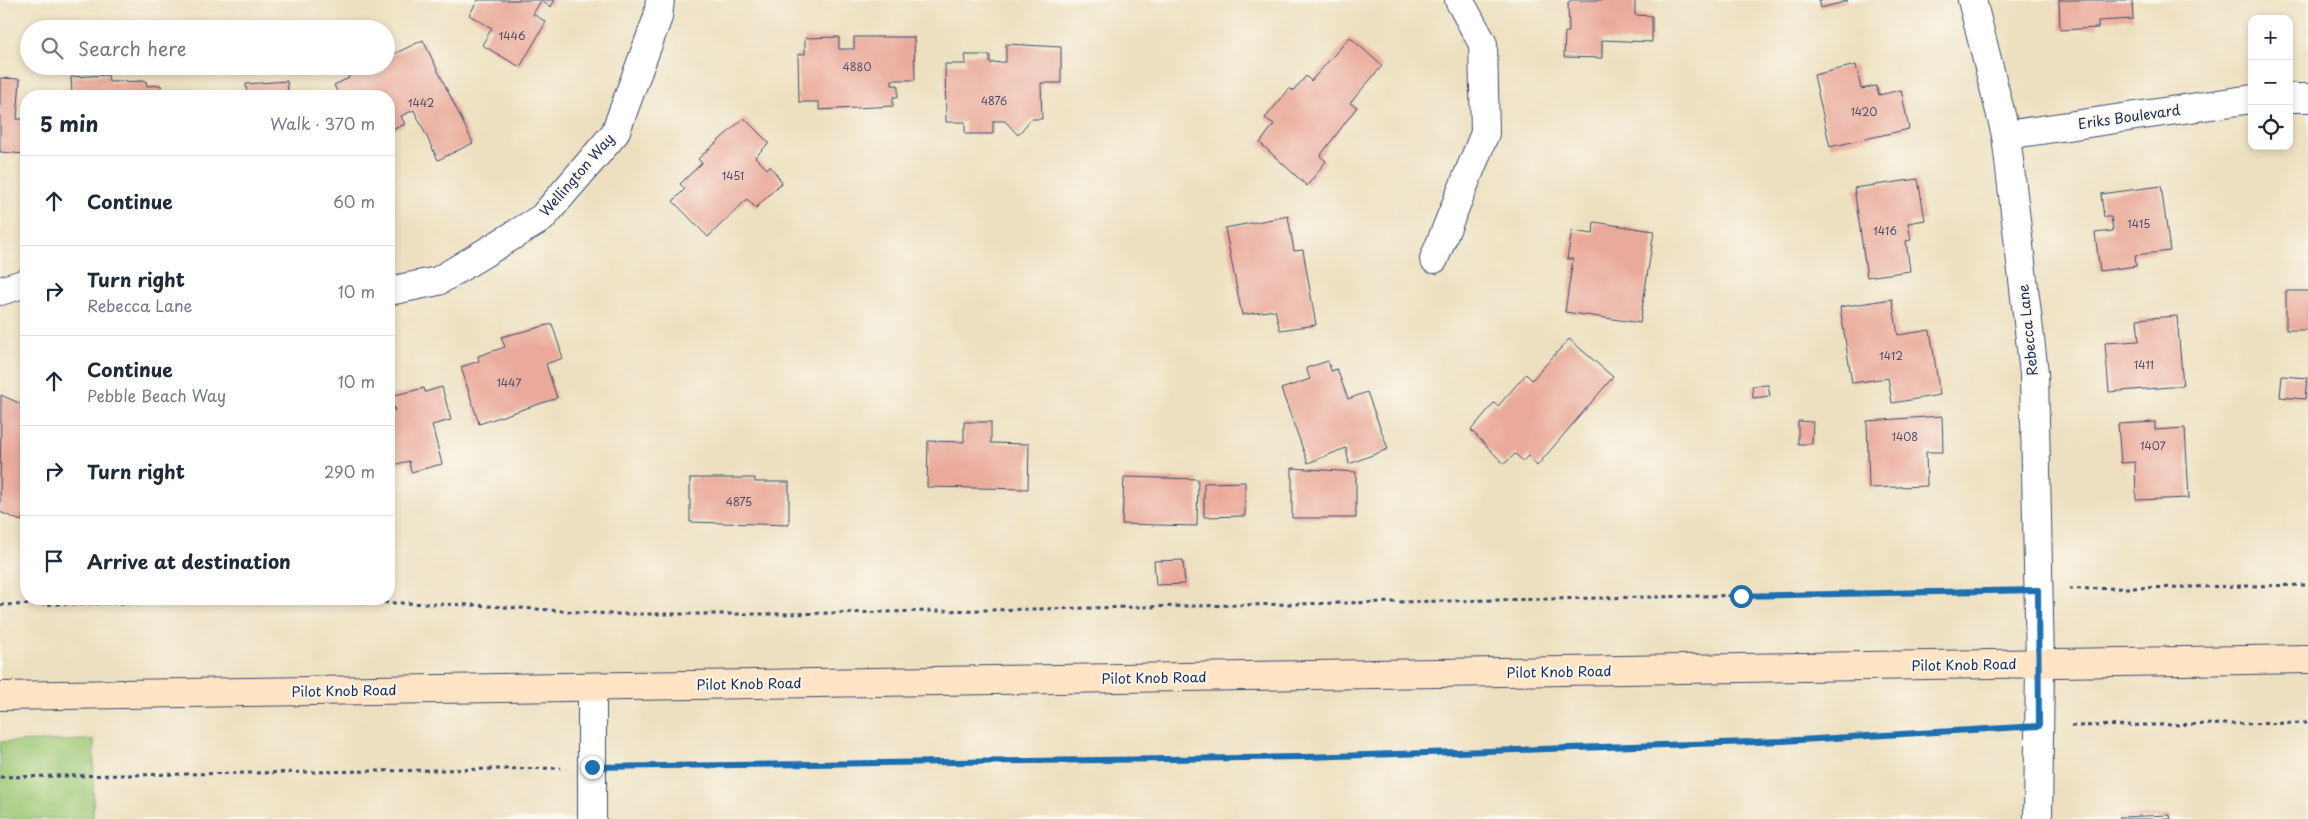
<!DOCTYPE html>
<meta charset="utf-8">
<style>
:root{--surface:#fff;--page:#f6f6f7;--text:#1f2937;--muted:#747a83;--line:#e0e1e3}
body{margin:0;font-family:"Playpen Sans",sans-serif;background:var(--page);color:var(--text)}
.controls{position:absolute;right:15px;top:15px;display:grid;overflow:hidden;border-radius:10px;box-shadow:0 2px 8px #0003}
.controls button{width:45px;height:45px;display:grid;place-items:center;padding:0;border:0;border-bottom:1px solid var(--line);background:var(--surface);color:var(--text);font:25px sans-serif}
.stop{position:absolute;width:15px;height:15px;margin:-11px;border:4px solid #1f6fb2;border-radius:50%;background:#fff}
.stop.end{background:#1f6fb2;border-color:#fff;box-shadow:0 1px 5px #0008}
.list{margin:0;padding:0;list-style:none}
h2{display:flex;justify-content:space-between;align-items:center;height:65px;margin:0;padding:0 20px;font-size:21px}
h2 small{font-size:16px;font-weight:400;color:var(--muted)}
.list li{display:grid;grid-template-columns:32px 1fr auto;gap:15px;align-items:center;box-sizing:border-box;height:90px;padding:0 20px;border-top:1px solid var(--line)}
.list b{display:block;font-size:19px;white-space:nowrap}
.list p{margin:0;font-size:16px;white-space:nowrap;color:var(--muted)}
.list em{font-size:16px;font-style:normal;color:var(--muted)}
.icon{flex:none;width:28px;height:28px;fill:none;stroke:currentColor;stroke-width:2;stroke-linecap:round;stroke-linejoin:round}
.map{position:relative;flex:none;width:2308px;height:819px;overflow:hidden}
.search{position:absolute;background:var(--surface);box-shadow:0 2px 8px #0003;left:20px;top:20px;width:375px;height:55px;display:flex;align-items:center;gap:12px;box-sizing:border-box;padding:0 18px;border-radius:28px;color:var(--muted);font-size:19px}
.panel{position:absolute;background:var(--surface);box-shadow:0 2px 8px #0003;left:20px;top:90px;width:375px;height:515px;border-radius:20px}
.map>svg:first-child{display:block}
</style>
<div class="map">
<svg width="2308" height="819" viewBox="0 0 2308 819">
<rect width="100%" height="100%" fill="#fbf7ec"/>
<filter id="ink" filterUnits="userSpaceOnUse"><feTurbulence type="fractalNoise" baseFrequency=".02" numOctaves="2"/><feDisplacementMap in="SourceGraphic" scale="10" xChannelSelector="R" yChannelSelector="G"/><feConvolveMatrix kernelMatrix="1 2 1 2 8 2 1 2 1" color-interpolation-filters="sRGB"/></filter>
<filter id="wash" filterUnits="userSpaceOnUse"><feTurbulence type="fractalNoise" baseFrequency=".0096" numOctaves="4" result="noise"/><feDisplacementMap in="SourceGraphic" scale="20" xChannelSelector="R" yChannelSelector="G"/><feGaussianBlur stdDeviation="1.12" result="paint"/><feColorMatrix in="noise" values="0 0 0 0 0 0 0 0 0 0 0 0 0 0 0 0 0 1.4 0 .05"/><feComposite in="paint" operator="in"/></filter>
<g filter="url(#wash)">
<rect width="100%" height="100%" fill="#ede0c0"/>
<path fill="#9dc875" stroke="#5c7c6a" d="M 94,740 L 93,819 L 0,819 L 0,742 Z"/>
<g id="blocks">
<g fill="#eaaa9b">
<path d="M 478,0 L 555,0 L 551,7 L 541,1 L 533,14 L 546,22 L 520,67 L 482,45 L 492,28 L 469,15 Z"/>
<path d="M 1572,0 L 1635,0 L 1635,15 L 1652,16 L 1652,42 L 1602,40 L 1602,58 L 1564,57 L 1565,32 L 1569,32 L 1568,2 Z"/>
<path d="M 1819,0 L 1847,0 L 1847,1 L 1821,8 Z"/>
<path d="M 2059,0 L 2132,0 L 2133,19 L 2098,21 L 2098,28 L 2060,30 Z"/>
<path d="M 839,37 L 839,49 L 854,49 L 854,37 L 914,37 L 915,80 L 892,80 L 892,85 L 898,85 L 898,97 L 893,97 L 893,106 L 819,110 L 819,102 L 799,102 L 798,54 L 805,54 L 805,38 Z"/>
<path d="M 1350,37 L 1382,66 L 1350,103 L 1357,107 L 1320,156 L 1326,161 L 1307,186 L 1260,143 L 1274,124 L 1265,118 L 1290,88 L 1293,91 L 1306,76 L 1311,81 Z"/>
<path d="M 423,40 L 473,143 L 438,160 L 414,110 L 401,116 L 405,124 L 390,131 L 389,96 L 339,96 L 334,85 L 349,78 L 344,67 L 386,66 L 386,58 Z"/>
<path d="M 1006,44 L 1061,47 L 1061,83 L 1041,83 L 1042,119 L 1031,119 L 1018,135 L 1005,121 L 993,121 L 993,134 L 965,134 L 965,122 L 946,122 L 945,64 L 966,64 L 965,55 L 990,55 L 990,63 L 1006,62 Z"/>
<path d="M 1856,65 L 1861,89 L 1876,86 L 1879,95 L 1901,90 L 1909,129 L 1830,147 L 1814,75 Z"/>
<path d="M 108,75 L 109,82 L 146,81 L 147,86 L 161,85 L 161,96 L 72,96 L 71,77 Z"/>
<path d="M 0,78 L 20,79 L 17,119 L 26,119 L 26,154 L 0,152 Z"/>
<path d="M 287,81 L 288,93 L 294,93 L 294,96 L 247,96 L 246,84 Z"/>
<path d="M 744,118 L 769,143 L 755,157 L 767,169 L 770,166 L 782,182 L 756,208 L 747,199 L 708,237 L 673,201 L 685,189 L 680,184 L 702,163 L 698,159 Z"/>
<path d="M 1918,179 L 1925,220 L 1908,223 L 1911,240 L 1906,241 L 1910,271 L 1867,277 L 1854,188 Z"/>
<path d="M 2161,186 L 2170,251 L 2135,255 L 2136,266 L 2100,271 L 2095,233 L 2113,231 L 2111,217 L 2104,217 L 2101,194 Z"/>
<path d="M 1288,216 L 1294,251 L 1303,250 L 1316,325 L 1280,330 L 1275,310 L 1242,315 L 1225,228 Z"/>
<path d="M 1594,222 L 1654,231 L 1640,323 L 1565,312 L 1573,259 L 1567,259 L 1572,231 L 1593,234 Z"/>
<rect x="2286" y="291" width="22" height="39"/>
<path d="M 1892,299 L 1898,335 L 1930,330 L 1940,395 L 1892,403 L 1888,378 L 1852,383 L 1840,307 Z"/>
<path d="M 2177,316 L 2183,386 L 2109,392 L 2105,343 L 2139,341 L 2137,319 Z"/>
<path d="M 552,324 L 563,358 L 546,364 L 557,398 L 479,424 L 461,367 L 479,361 L 478,356 L 505,347 L 501,337 Z"/>
<path d="M 1569,339 L 1613,377 L 1537,466 L 1528,456 L 1523,461 L 1515,454 L 1504,464 L 1471,430 L 1494,403 L 1498,406 L 1526,374 L 1532,380 Z"/>
<path d="M 1328,361 L 1331,371 L 1337,369 L 1348,399 L 1367,392 L 1388,449 L 1349,464 L 1346,448 L 1308,463 L 1281,389 L 1310,379 L 1306,368 Z"/>
<path d="M 2282,376 L 2307,378 L 2305,399 L 2280,397 Z"/>
<path d="M 1768,385 L 1770,396 L 1753,398 L 1752,386 Z"/>
<path d="M 442,387 L 451,420 L 432,425 L 442,464 L 411,472 L 409,461 L 389,466 L 389,411 L 395,410 L 391,396 L 424,388 L 425,392 Z"/>
<path d="M 1,395 L 26,406 L 26,509 L 21,521 L 0,512 Z"/>
<path d="M 1942,416 L 1943,452 L 1926,452 L 1927,486 L 1869,488 L 1867,421 Z"/>
<path d="M 1798,421 L 1813,422 L 1812,444 L 1798,444 Z"/>
<path d="M 964,422 L 991,422 L 991,443 L 1029,444 L 1028,489 L 927,487 L 928,441 L 964,442 Z"/>
<path d="M 2155,422 L 2155,430 L 2185,428 L 2189,498 L 2136,500 L 2135,462 L 2121,463 L 2118,424 Z"/>
<path d="M 1292,468 L 1356,472 L 1356,518 L 1292,518 Z"/>
<path d="M 1124,477 L 1198,479 L 1197,526 L 1122,524 Z"/>
<path d="M 690,478 L 755,478 L 755,482 L 789,482 L 789,525 L 690,522 Z"/>
<path d="M 1245,482 L 1245,516 L 1204,517 L 1204,483 Z"/>
<path d="M 1183,560 L 1185,584 L 1156,585 L 1154,561 Z"/>
<path d="M 2170,815 L 2171,819 L 2119,819 L 2119,817 Z"/>
</g>
</g>
</g>
<g filter="url(#ink)">
<use href="#blocks" fill-opacity="0" stroke="#3a4a6d" stroke-width="1"/>
<g fill="none" stroke-linecap="round" stroke-linejoin="round">
<defs>
<g id="street">
<path d="M 1972,0 L 2006,135 L 2034,373 L 2040,664 L 2038,819"/>
<path d="M 2289,98 L 2308,98"/>
<path d="M 2006,135 L 2252,99"/>
<path d="M 1434,259 L 1485,133 L 1483,44 L 1459,0"/>
<path d="M 0,291 L 26,283"/>
<path d="M 389,291 L 438,281 L 542,218 L 615,133 L 658,17 L 660,0"/>
<path d="M 592,687 L 592,819"/>
</g>
<path id="secondary" d="M 0,696 L 2308,659"/>
</defs>
<use href="#street" stroke="#3a4a6d" stroke-width="30"/>
<use href="#secondary" stroke="#3a4a6d" stroke-width="30"/>
<g stroke="#3a4a6d" stroke-width="3" stroke-dasharray="4 4" stroke-linecap="butt">
<path d="M 2069,589 L 2308,585"/>
<path d="M 0,605 L 291,600 L 472,605 L 612,614 L 781,614 L 2007,590"/>
<path d="M 2071,726 L 2308,723"/>
<path d="M 622,766 L 1306,757 L 1782,741 L 2007,728"/>
<path d="M 0,777 L 561,768"/>
</g>
<use href="#street" stroke="#fff" stroke-width="28"/>
<use href="#secondary" stroke="#ffe4c6" stroke-width="28"/>
</g>
</g>
<g fill="none" stroke-linecap="round" stroke-linejoin="round" filter="url(#ink)">
<path stroke="#1f6fb2" stroke-width="6" d="M 592,767 L 1306,757 L 1782,741 L 2039,726 L 2038,590 L 1741,596"/>
</g>
<g text-anchor="middle" stroke-width="4" stroke-linejoin="round" paint-order="stroke">
<g font-size="11" fill="#4f4e6d">
<text x="512" y="40">1446</text>
<text x="857" y="71">4880</text>
<text x="994" y="105">4876</text>
<text x="421" y="107">1442</text>
<text x="1864" y="116">1420</text>
<text x="733" y="180">1451</text>
<text x="2139" y="228">1415</text>
<text x="1885" y="235">1416</text>
<text x="1891" y="360">1412</text>
<text x="2144" y="369">1411</text>
<text x="509" y="387">1447</text>
<text x="1905" y="441">1408</text>
<text x="2153" y="450">1407</text>
<text x="739" y="506">4875</text>
</g>
<g font-size="14" fill="#1b2f5e" stroke="#fbf7ec">
<text transform="translate(2129 117) rotate(-8)" y="5">Eriks Boulevard</text>
<text transform="translate(577 175) rotate(-49)" y="5">Wellington Way</text>
<text transform="translate(2028 330) rotate(-96)" y="5">Rebecca Lane</text>
<text transform="translate(1964 665) rotate(-1)" y="5">Pilot Knob Road</text>
<text transform="translate(1559 672) rotate(-1)" y="5">Pilot Knob Road</text>
<text transform="translate(1154 678) rotate(-1)" y="5">Pilot Knob Road</text>
<text transform="translate(749 684) rotate(-1)" y="5">Pilot Knob Road</text>
<text transform="translate(344 691) rotate(-1)" y="5">Pilot Knob Road</text>
</g>
</g>
</svg>
<div class="controls">
<button>+</button>
<button>−</button>
<button><svg class="icon" aria-label="locate" viewBox="0 0 24 24"><circle cx="12" cy="12" r="6"/><path d="M12 2v4M12 18v4M2 12h4M18 12h4"/></svg></button>
</div>
<div class="stop" style="left:1741px;top:596px"></div>
<div class="stop end" style="left:592px;top:767px"></div>
<div class="search"><svg class="icon" aria-label="search" viewBox="0 0 24 24"><circle cx="10" cy="10" r="6"/><path d="M15 15l6 6"/></svg>Search here</div>
<section class="panel">
<h2>5 min<small>Walk · 370 m</small></h2>
<ul class="list">
<li><svg class="icon" aria-label="ahead" viewBox="0 0 24 24"><path d="M12 20V5M6 11l6-6 6 6"/></svg><div><b>Continue</b></div><em>60 m</em></li>
<li><svg class="icon" aria-label="right" viewBox="0 0 24 24"><path d="M7 20v-9h11M14 6l5 5-5 5"/></svg><div><b>Turn right</b><p>Rebecca Lane</p></div><em>10 m</em></li>
<li><svg class="icon" aria-label="ahead" viewBox="0 0 24 24"><path d="M12 20V5M6 11l6-6 6 6"/></svg><div><b>Continue</b><p>Pebble Beach Way</p></div><em>10 m</em></li>
<li><svg class="icon" aria-label="right" viewBox="0 0 24 24"><path d="M7 20v-9h11M14 6l5 5-5 5"/></svg><div><b>Turn right</b></div><em>290 m</em></li>
<li><svg class="icon" aria-label="arrive" viewBox="0 0 24 24"><path d="M6 21V4h12l-3 4 3 4H6"/></svg><div><b>Arrive at destination</b></div></li>
</ul>
</section>
</div>
